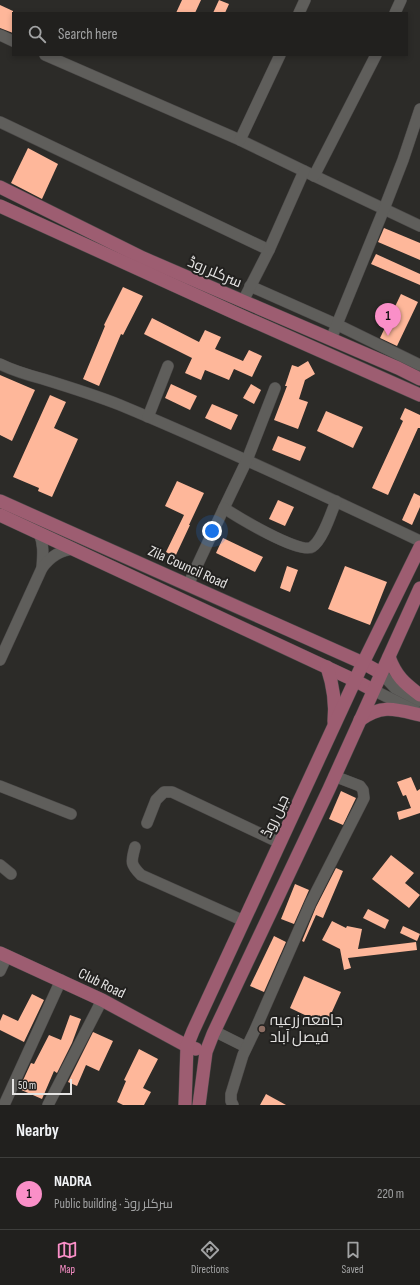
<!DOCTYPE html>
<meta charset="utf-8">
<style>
:root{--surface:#21201e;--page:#2d2d2b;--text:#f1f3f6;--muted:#a2a3a4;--line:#3e3e3c;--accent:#fa8fc8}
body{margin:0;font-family:"Sofia Sans Condensed",Cairo,sans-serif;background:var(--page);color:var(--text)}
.scale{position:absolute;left:12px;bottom:10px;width:60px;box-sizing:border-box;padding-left:4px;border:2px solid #e5e4e3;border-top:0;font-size:11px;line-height:14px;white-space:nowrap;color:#e5e4e3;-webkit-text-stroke:3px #22211f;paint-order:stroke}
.you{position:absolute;left:212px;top:531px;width:14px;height:14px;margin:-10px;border:3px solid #fff;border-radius:50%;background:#1a73e8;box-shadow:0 0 0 6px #1a73e833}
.badge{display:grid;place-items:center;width:26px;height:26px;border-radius:50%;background:var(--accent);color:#111;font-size:13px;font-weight:700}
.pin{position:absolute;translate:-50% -33px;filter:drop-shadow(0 1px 2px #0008)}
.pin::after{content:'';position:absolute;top:21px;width:14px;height:12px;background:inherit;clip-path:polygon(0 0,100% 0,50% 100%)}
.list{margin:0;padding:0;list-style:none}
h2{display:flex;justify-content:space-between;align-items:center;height:52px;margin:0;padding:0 16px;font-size:17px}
h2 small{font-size:13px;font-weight:400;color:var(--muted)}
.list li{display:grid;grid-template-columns:26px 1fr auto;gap:12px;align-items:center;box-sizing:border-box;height:72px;padding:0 16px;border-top:1px solid var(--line)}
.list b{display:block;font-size:15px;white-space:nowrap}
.list p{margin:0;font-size:13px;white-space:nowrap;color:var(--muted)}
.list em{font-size:13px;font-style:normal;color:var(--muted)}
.icon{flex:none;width:22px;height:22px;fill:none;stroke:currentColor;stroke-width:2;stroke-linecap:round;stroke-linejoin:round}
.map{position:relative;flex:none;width:420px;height:1105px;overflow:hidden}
.search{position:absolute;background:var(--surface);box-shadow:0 2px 6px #0003;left:12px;right:12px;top:12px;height:44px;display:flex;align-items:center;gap:10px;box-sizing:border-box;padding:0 14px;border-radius:0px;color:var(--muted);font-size:15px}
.sheet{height:124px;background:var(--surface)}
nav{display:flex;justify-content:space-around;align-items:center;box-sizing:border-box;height:56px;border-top:1px solid var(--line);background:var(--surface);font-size:11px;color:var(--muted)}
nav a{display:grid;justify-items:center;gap:2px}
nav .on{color:var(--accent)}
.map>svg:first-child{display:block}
</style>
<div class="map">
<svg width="420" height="1105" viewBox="0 0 420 1105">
<rect width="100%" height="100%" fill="#2c2b28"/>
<g fill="#feb79a">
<path d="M 182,0 L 201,0 L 195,13 L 176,13 Z"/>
<path d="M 219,0 L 229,4 L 225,13 L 213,13 Z"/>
<path d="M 0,5 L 13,11 L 13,33 L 0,28 Z"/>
<path d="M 28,148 L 58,164 L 42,199 L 11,183 Z"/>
<path d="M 384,228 L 420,243 L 420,260 L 378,242 Z"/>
<path d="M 376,254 L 420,274 L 420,285 L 371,264 Z"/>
<path d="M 123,287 L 143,296 L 123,335 L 121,334 L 99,386 L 83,379 L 105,326 L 104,325 Z"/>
<path d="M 401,294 L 418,302 L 397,346 L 380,338 Z"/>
<path d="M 152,318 L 199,342 L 205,330 L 221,337 L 215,349 L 243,361 L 249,350 L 262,356 L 252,377 L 234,369 L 229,380 L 205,370 L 201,380 L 185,373 L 192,358 L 144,334 Z"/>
<path d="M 308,361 L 315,374 L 305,380 L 299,399 L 308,402 L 298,429 L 274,420 L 287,386 L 285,386 L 292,365 L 298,367 Z"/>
<path d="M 0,375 L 35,390 L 12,441 L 0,435 Z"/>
<path d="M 171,384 L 197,396 L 190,410 L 165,398 Z"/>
<path d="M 251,384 L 261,390 L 254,404 L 243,398 Z"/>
<path d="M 50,395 L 66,402 L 54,428 L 78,439 L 52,497 L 38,491 L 39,488 L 13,477 Z"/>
<path d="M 212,404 L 238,415 L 231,430 L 205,418 Z"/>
<path d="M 405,408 L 420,415 L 420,428 L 418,428 L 388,495 L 372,488 L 403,421 L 400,419 Z"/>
<path d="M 326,411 L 363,427 L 353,448 L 317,431 Z"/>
<path d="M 278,436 L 306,447 L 300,461 L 272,450 Z"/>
<path d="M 177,481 L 204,493 L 189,525 L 190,525 L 175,557 L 166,552 L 184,515 L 165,506 Z"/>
<path d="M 414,493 L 420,496 L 420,507 L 412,525 L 402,520 Z"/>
<path d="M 278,500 L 294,507 L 285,526 L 269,519 Z"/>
<path d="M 223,538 L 263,557 L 255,572 L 216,553 Z"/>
<path d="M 287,566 L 298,570 L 290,592 L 280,588 Z"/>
<path d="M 345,566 L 387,582 L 370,625 L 328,609 Z"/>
<path d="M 411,777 L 417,791 L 420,789 L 420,813 L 399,820 L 397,812 L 411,808 L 406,795 L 403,796 L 397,782 Z"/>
<path d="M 341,791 L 356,798 L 343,825 L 329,819 Z"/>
<path d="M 391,855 L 414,873 L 405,883 L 420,895 L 409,908 L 372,879 Z"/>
<path d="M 336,868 L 343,871 L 323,918 L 316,915 L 304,942 L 302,941 L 316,907 Z"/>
<path d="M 295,884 L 309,890 L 294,924 L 281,919 Z"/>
<path d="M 368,909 L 389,920 L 385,929 L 363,918 Z"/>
<path d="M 332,921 L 346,928 L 347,926 L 362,929 L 358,949 L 416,942 L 417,950 L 348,958 L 351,968 L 344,970 L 340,949 L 322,940 Z"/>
<path d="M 403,926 L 420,934 L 417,941 L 400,933 Z"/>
<path d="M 274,936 L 286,942 L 264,992 L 250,986 Z"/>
<path d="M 304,976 L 341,992 L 326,1025 L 290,1008 Z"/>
<path d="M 32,994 L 44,1000 L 24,1042 L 0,1030 L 0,1021 L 3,1014 L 18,1021 Z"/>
<path d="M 70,1015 L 81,1019 L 72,1043 L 57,1073 L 54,1071 L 42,1099 L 19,1089 L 31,1063 L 34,1064 L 49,1035 L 61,1040 Z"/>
<path d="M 93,1032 L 113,1041 L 99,1071 L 86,1065 L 77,1086 L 68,1082 Z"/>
<path d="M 139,1049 L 158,1059 L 143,1088 L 151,1092 L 144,1105 L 123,1105 L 117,1102 L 126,1081 L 124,1080 Z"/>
<path d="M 266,1094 L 286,1105 L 260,1105 Z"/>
</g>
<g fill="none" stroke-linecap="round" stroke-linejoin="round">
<defs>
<g id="minor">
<path d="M 299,13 L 305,0"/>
<path d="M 395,13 L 401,0"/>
<path d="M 0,35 L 13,41"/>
<path d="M 45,55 L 240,140 L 304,171 L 420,226"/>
<path d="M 0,122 L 269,250"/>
<path d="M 240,140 L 280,55"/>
<path d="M 314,176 L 376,55"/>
<path d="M 250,286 L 338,325 L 420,365"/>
<path d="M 243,301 L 269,250 L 304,171"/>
<path d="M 331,339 L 384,209 L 403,160 L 420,109"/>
<path d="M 0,364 C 14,371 28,375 43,379 C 69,387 95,395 120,405 C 221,447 321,494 420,541"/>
<path d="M 275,388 L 247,460 L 224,508 C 236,516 300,555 312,547 C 323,540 331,513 336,501"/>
<path d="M 148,417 L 168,366"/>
<path d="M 39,533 C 44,544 43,555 42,568"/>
<path d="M 188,585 L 224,508"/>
<path d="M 0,660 L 42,568 C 50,557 60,550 74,549"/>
<path d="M 381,673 L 395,688 L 420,701"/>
<path d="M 373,690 L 416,711"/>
<path d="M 0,786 L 71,814"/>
<path d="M 147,823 L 156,800 L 164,792 L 172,792 L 280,843"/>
<path d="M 135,847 C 131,862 130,864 141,875 L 244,921"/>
<path d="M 0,865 L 11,874"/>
<path d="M 0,971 L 7,956"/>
<path d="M 214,1031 L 246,1047"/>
<path d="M 4,1105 L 61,980"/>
<path d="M 48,1105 L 102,1000"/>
<path d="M 233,1105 L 231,1101 L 231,1094 L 243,1055 L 255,1030 L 311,902 L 364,798 L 363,790 L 360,786 L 334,776"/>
</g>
<g id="major">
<path d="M 0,187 L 143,258 L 398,368 L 420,379"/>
<path d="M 0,206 L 235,313 L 420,395"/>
<path d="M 0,501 L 363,663 L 381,673"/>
<path d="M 0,515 L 356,681 L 373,690"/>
<path d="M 389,657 C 396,676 404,683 420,695"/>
<path d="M 327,667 C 333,685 336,702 334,722"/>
<path d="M 360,720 C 382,704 395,709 420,715"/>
<path d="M 0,953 L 102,1000 L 187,1046 L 196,1049"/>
<path d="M 185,1105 L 187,1046 L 193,1031 L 363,663 L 420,547"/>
<path d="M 199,1105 L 206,1052 L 213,1034 L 329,789 L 420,588"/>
</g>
</defs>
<use href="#minor" stroke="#4b4948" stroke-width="12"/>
<use href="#major" stroke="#4b4948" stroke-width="14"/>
<use href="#minor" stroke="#5f5e5b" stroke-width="11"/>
<use href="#major" stroke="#9d5d71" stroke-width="13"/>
</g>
<circle fill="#8d6e63" stroke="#22211f" stroke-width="1.5" cx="262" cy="1029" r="4"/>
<g text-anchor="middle" stroke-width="4" stroke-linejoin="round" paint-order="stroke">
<g font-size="15" fill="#e5e4e3" stroke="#22211f">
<text transform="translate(215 272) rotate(23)" y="5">سرکلر روڈ</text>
<text transform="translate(188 567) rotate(24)" y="5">Zila Council Road</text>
<text transform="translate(275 816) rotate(-65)" y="5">جیل روڈ</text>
<text transform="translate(102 983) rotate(26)" y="5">Club Road</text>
</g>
<g font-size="15" fill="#e5e4e3" stroke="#22211f" text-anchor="start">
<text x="270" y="1025">جامعہ زرعیہ<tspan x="270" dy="17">فیصل آباد</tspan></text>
</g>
</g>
</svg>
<div class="scale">50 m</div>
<div class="you"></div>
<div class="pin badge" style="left:388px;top:336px">1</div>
<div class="search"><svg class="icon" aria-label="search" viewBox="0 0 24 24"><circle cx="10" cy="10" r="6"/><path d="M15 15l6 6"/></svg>Search here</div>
</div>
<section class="sheet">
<h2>Nearby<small></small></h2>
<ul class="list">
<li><span class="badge">1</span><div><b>NADRA</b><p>Public building · سرکلر روڈ</p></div><em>220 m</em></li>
</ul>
</section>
<nav>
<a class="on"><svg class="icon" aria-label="map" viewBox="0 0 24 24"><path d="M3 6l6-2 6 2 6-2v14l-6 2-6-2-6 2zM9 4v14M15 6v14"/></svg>Map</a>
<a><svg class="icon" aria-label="directions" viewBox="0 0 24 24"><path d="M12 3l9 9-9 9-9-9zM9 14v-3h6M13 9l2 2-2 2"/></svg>Directions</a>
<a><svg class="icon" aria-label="saved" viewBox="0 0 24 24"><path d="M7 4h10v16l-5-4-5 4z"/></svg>Saved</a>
</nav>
